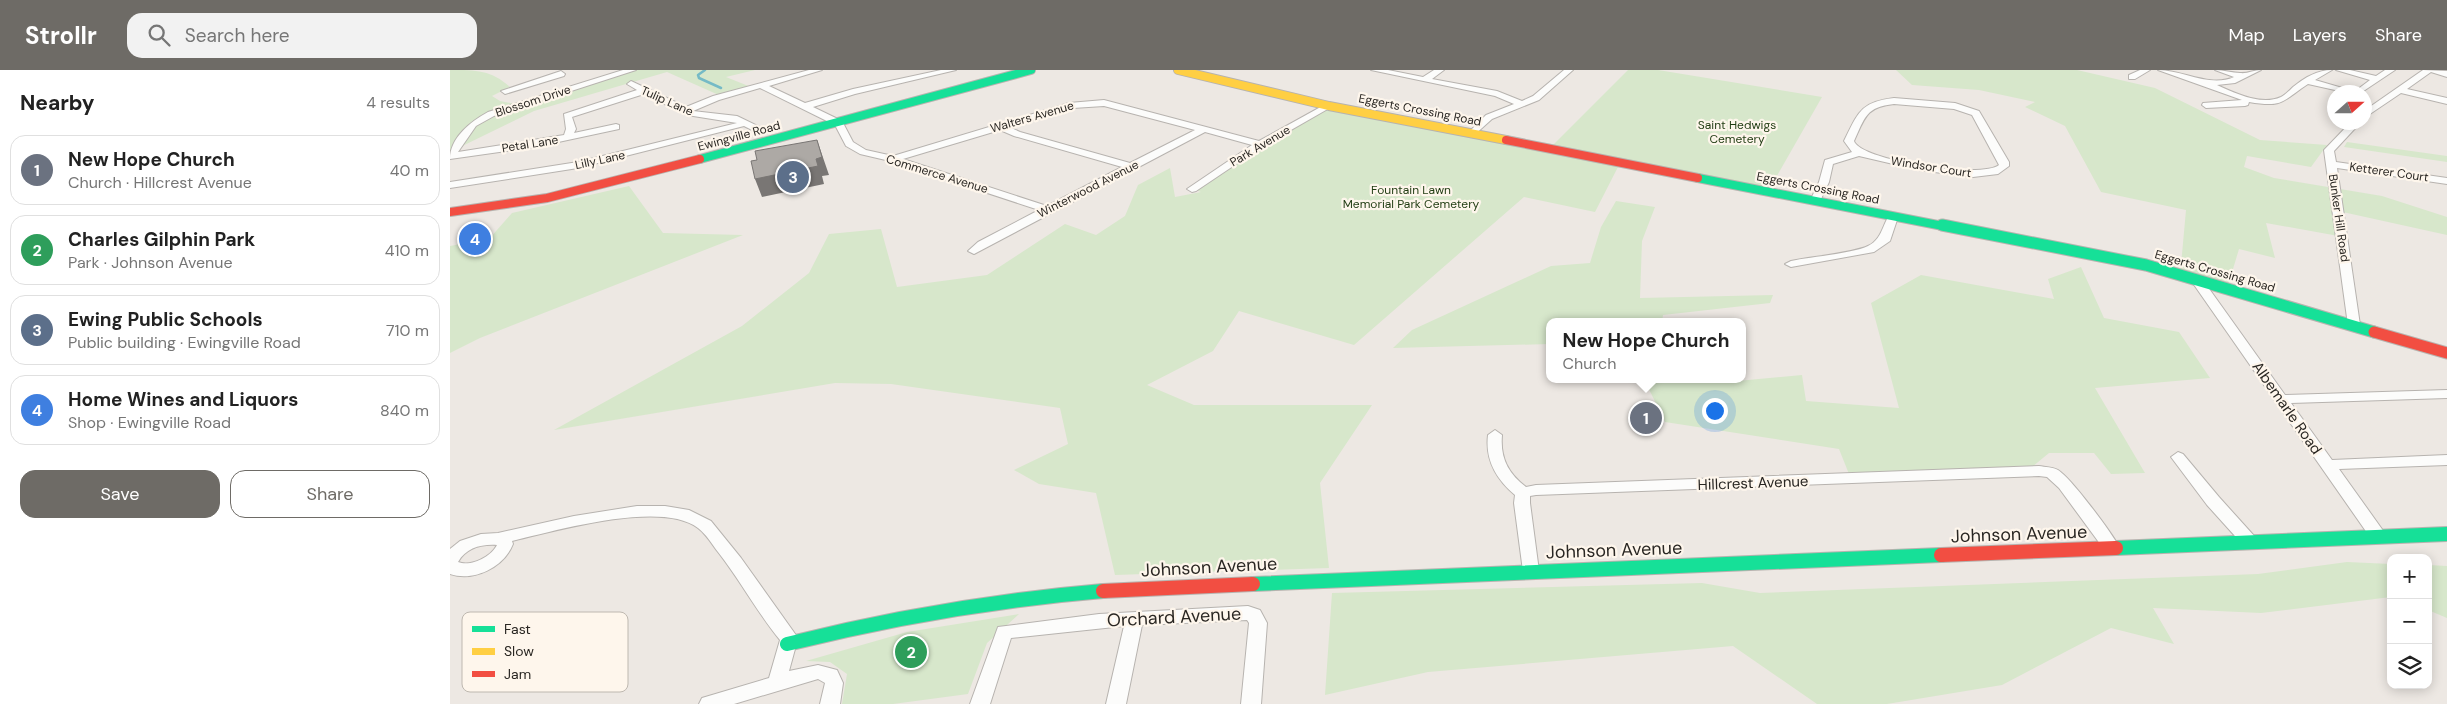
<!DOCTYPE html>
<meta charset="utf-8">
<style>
:root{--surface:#fff;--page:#f2f2f2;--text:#222;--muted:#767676;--line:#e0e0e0;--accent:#6e6b66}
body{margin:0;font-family:"DM Sans",sans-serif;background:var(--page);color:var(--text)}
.controls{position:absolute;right:15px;bottom:15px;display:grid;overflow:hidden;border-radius:10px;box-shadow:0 2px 12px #0003}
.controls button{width:45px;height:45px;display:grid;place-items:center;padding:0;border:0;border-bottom:1px solid var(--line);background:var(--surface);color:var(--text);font:25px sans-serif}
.compass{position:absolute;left:1877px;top:15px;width:45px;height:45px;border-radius:50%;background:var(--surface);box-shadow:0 2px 12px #0003;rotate:69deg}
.you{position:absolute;left:1264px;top:340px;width:18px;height:18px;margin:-12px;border:4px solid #fff;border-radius:50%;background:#1a73e8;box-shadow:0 0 0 8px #1a73e833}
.badge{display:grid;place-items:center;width:32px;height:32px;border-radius:50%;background:var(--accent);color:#fff;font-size:16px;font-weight:700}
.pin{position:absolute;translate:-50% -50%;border:2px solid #fff;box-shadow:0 1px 5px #0006}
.popup{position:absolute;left:1096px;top:248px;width:200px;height:65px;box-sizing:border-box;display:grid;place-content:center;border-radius:10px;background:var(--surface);filter:drop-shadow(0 1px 4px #0005);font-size:16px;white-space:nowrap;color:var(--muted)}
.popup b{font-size:19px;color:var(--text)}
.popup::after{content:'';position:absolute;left:50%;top:100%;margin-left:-10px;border:10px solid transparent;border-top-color:var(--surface)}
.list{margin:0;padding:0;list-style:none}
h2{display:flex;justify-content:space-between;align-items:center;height:65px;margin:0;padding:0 20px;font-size:21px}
h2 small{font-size:16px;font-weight:400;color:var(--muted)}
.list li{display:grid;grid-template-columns:32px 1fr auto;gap:15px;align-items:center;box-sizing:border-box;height:70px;margin:0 10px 10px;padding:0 10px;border:1px solid var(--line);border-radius:15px}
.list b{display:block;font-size:19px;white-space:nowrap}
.list p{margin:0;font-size:16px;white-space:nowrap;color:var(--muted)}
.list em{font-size:16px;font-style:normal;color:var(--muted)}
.actions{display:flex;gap:10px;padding:15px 20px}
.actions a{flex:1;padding:11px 0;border:1px solid var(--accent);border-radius:15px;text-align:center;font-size:18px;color:var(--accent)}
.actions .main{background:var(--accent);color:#fff}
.icon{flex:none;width:28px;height:28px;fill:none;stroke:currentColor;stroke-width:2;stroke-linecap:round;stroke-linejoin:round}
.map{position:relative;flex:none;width:1997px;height:634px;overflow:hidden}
header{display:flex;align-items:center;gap:30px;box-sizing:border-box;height:70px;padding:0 25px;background:var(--accent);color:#fff}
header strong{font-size:24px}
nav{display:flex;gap:28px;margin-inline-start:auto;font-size:18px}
.search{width:350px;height:45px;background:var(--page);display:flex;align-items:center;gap:12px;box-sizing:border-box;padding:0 18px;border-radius:15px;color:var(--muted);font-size:19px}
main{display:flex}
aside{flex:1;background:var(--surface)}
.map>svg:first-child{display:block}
</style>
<header>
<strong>Strollr</strong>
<div class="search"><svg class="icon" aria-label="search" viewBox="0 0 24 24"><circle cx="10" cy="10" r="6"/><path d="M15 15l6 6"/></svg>Search here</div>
<nav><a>Map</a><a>Layers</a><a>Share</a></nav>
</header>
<main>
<aside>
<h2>Nearby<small>4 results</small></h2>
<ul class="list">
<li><span class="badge" style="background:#6b7280">1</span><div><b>New Hope Church</b><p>Church · Hillcrest Avenue</p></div><em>40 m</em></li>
<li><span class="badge" style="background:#2e9e5b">2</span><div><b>Charles Gilphin Park</b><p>Park · Johnson Avenue</p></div><em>410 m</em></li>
<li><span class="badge" style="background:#5c6f8a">3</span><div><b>Ewing Public Schools</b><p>Public building · Ewingville Road</p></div><em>710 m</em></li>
<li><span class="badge" style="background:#3f7fe0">4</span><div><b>Home Wines and Liquors</b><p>Shop · Ewingville Road</p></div><em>840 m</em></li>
</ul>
<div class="actions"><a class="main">Save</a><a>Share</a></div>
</aside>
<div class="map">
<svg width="1997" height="634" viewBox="0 0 1997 634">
<rect width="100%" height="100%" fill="#ede8e3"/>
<g fill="#d7e7cb">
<path d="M 0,0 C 27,0 41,0 60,17 L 42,26 L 50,31 L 71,35 L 182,0 L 305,0 L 276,7 L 301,17 L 271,26 L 217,2 L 84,41 L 0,82 Z"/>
<path d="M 1178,0 L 1208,0 L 1372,27 L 1320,118 L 1103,75 Z"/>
<path d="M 1446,0 L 1627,0 L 1705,18 L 1810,70 L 1877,75 L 1861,97 L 1797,86 L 1794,97 L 1824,108 L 1932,126 L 1997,147 L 1997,165 L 1888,141 L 1894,167 L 1816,153 L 1825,188 L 1789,179 L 1777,219 L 1730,206 L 1736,140 L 1651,122 L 1615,56 L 1575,37 L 1585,32 L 1529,20 L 1462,15 Z"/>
<path d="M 879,36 L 1170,93 L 1145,142 L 1074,127 L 904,275 L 789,241 L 763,281 L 697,315 L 744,335 L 922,335 L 870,413 L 879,498 L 665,505 L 646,423 L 589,414 L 564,400 L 618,374 L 610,338 L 441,314 L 385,313 L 104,360 L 292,256 L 359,203 L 379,164 L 431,159 L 447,217 L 537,205 L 615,154 L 646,165 L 675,146 L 688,115 L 720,98 L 725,127 L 751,122 L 742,119 L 810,74 Z"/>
<path d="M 1897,72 L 1997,86 L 1997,92 L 1894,77 Z"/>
<path d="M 179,116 L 213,163 L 293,165 L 30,268 L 0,283 L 0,176 L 39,169 L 62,143 Z"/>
<path d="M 1166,131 L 1205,137 L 1192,171 L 1190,228 L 1323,225 L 1320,233 L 1213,245 L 1212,252 L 1100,252 L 1100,274 L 943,278 L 962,260 L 1101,196 L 1140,193 L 1151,157 Z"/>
<path d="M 1631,197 L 1654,248 L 1729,262 L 1760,308 L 1645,318 L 1695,403 L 1661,404 L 1644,383 L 1599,383 L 1571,406 L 1401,409 L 1389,379 L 1215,352 L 1194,309 L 1266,309 L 1266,313 L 1352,305 L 1356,331 L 1449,338 L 1421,233 L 1471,205 L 1604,229 L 1598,209 Z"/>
<path d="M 1897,492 L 1941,494 L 1941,527 L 1811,543 L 1703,538 L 1724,574 L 1661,558 L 1552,615 L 1437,634 L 1367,634 L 1283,576 L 978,602 L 875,625 L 882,523 L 1252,513 L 1310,523 L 1808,504 Z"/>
<path d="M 1978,495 L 1997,496 L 1997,548 L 1978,540 Z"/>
<path d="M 569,544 L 537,573 L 518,624 L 443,634 L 392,634 L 397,604 L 380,592 L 356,591 L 457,562 Z"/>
</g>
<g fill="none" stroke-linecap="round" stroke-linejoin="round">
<path stroke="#75bac6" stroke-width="2.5" d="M 255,0 L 248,5 L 249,8 L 271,18"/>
<defs>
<g id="street">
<path d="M 173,0 L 186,0 L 44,46 L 26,56 L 8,82 L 114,65 L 116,59 L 114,44 L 187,20 L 177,14 L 181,11 L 236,37 L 263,26 L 359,0 L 372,0 L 319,16 L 355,33 L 403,19 L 491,0 L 506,0 L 405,24 L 363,37 L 392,51 L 403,72 L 416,80 L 443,86 L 619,33 L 654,30 L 809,71 L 876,34 L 883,36 L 813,76 L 746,121 L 742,122 L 737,119 L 802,75 L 755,62 L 524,184 L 518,181 L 528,172 L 589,140 L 440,91 L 410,84 L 396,76 L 385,55 L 310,18 L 269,30 L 243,41 L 287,46 L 314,59 L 314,63 L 308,63 L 294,56 L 128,98 L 0,118 L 0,112 L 128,92 L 287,53 L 237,45 L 194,24 L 122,47 L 126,59 L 124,63 L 166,54 L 169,55 L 169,59 L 85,77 L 0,89 C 0,68 20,52 38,42 ZM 654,36 L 745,60 L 680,93 L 570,62 L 559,57 L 623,38 ZM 550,60 L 564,66 L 672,97 L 597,136 L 453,89 Z"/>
<path d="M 921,0 L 938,0 L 973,7 L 984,0 L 994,0 L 982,9 L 1047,21 L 1072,31 L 1083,26 L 1114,0 L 1123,0 L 1089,30 L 1042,49 L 1022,67 L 1017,64 L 1036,45 L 1064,34 L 1045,26 Z"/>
<path d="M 1690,0 L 1700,0 L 1685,9 L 1679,9 L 1679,5 Z"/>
<path d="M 1708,0 C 1733,0 1760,18 1784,7 L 1765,0 C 1774,0 1782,3 1790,3 C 1797,4 1804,0 1811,0 L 1785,13 L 1767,15 C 1785,23 1811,36 1831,27 C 1835,25 1840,20 1843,17 C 1855,7 1868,0 1882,0 L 1865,10 L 1906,22 L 1894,22 L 1858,14 C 1832,31 1834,38 1799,32 L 1798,35 L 1795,36 L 1756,38 L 1752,35 L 1753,33 L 1792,30 Z"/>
<path d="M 1886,0 L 1900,0 L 1926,6 L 1935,0 L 1945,0 L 1912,22 L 1908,19 L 1920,10 Z"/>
<path d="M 1973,0 L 1997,1 L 1997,7 L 1981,2 L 1957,19 L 1997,28 L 1997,34 L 1951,23 L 1914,48 L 1914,41 Z"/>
<path d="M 111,1 L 115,4 L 114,6 L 55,24 L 51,21 Z"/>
<path d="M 1444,28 L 1505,33 L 1529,41 L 1559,92 L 1559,96 L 1548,104 L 1523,107 L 1469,100 L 1409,86 L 1383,94 L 1379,112 L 1370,131 L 1369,133 L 1361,133 L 1360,131 L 1369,112 L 1375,90 L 1402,82 L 1394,71 C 1408,43 1410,32 1444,28 ZM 1444,34 L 1504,39 L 1522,45 L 1549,95 C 1532,109 1411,91 1404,71 C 1415,47 1416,37 1444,34 Z"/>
<path d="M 1901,52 L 1911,52 L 1884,81 L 1886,92 L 1997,108 L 1997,114 L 1887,98 L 1910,255 L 1904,259 L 1898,255 L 1874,80 Z"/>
<path d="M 1443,144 L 1448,147 L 1440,171 L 1424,182 L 1341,197 L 1335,194 L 1341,191 C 1359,187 1405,183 1418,176 C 1435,168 1433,146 1443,144 Z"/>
<path d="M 1746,205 L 1750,206 L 1835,325 L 1997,320 L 1997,328 L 1841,333 L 1882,390 L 1997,385 L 1997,395 L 1889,399 L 1934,462 L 1936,466 L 1934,470 L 1922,470 L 1740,209 Z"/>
<path d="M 1045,360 L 1052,365 C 1050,388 1058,403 1076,417 L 1086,415 L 1589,396 C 1595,397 1603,397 1608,400 C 1622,409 1661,462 1670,478 L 1668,482 L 1656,482 L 1609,418 L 1597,407 L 1589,406 L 1086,425 L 1080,426 L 1080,433 L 1089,501 L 1087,505 L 1081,507 L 1075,505 L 1073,501 L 1064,433 L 1065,425 C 1046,409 1035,390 1038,365 Z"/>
<path d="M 1728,382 L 1733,384 L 1769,427 L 1806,468 L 1808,472 L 1806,476 L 1794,476 L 1757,435 L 1721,387 Z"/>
<path d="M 187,436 L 215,436 L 239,440 L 261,451 L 291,488 L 348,568 L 339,601 L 368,595 L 387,600 L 393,613 L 390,634 L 370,634 L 375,613 L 368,609 L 284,634 L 249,634 L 252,628 L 319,608 L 330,570 C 307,542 290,510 268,482 C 262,474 256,464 248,458 C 211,430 105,461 62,471 L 63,474 C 54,497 24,512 0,504 L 0,479 L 10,471 L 31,464 L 48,463 L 124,446 ZM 47,475 C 41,487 21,497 8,492 C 16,478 31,474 47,475 Z"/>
<path d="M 798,536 L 810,540 L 817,553 L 811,634 L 791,634 L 799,553 L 797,550 L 692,555 L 676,634 L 656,634 L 674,556 L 561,568 L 540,634 L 520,634 L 548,557 L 649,544 Z"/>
</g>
<g id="fast-far2">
<path d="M 250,89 L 581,0"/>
<path d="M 1248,108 L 1498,157"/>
</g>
<path id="fast-far1" d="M 1492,155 L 1696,195 L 1924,262"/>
<g id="fast">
<path d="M 1666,478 L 1997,464"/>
<path d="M 803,514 L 1491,485"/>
<path d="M 337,574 C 441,548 546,530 653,521"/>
</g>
<path id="slow" d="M 728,0 L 879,36 L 1056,70"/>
<g id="jam-far2">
<path d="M 1056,70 L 1248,108"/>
<path d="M 0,142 L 97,128 L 250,89"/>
</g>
<path id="jam-far1" d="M 1924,262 L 1997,283"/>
<g id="jam">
<path d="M 1491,485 L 1666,478"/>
<path d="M 653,521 L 803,514"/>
</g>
</defs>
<use href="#street" stroke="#b7b3af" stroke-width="2"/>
<use href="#fast-far2" stroke="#b7b3af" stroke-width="10"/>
<use href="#fast-far1" stroke="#b7b3af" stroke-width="13"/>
<use href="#fast" stroke="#b7b3af" stroke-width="16"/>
<use href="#slow" stroke="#b7b3af" stroke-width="10"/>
<use href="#jam-far2" stroke="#b7b3af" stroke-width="10"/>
<use href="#jam-far1" stroke="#b7b3af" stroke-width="13"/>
<use href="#jam" stroke="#b7b3af" stroke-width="16"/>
<use href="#street" fill="#fcfcfb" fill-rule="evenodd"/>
<use href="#fast-far2" stroke="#16e098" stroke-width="8"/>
<use href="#fast-far1" stroke="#16e098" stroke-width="11"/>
<use href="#fast" stroke="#16e098" stroke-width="14"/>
<use href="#slow" stroke="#ffcf43" stroke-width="8"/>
<use href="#jam-far2" stroke="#f24e42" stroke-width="8"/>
<use href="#jam-far1" stroke="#f24e42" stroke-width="11"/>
<use href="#jam" stroke="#f24e42" stroke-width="14"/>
</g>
<path fill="#797674" d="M 367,70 L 379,105 L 372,106 L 374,114 L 312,127 L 305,109 Z"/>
<path fill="#ada9a5" stroke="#797674" d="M 367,70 L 372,87 L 366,89 L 368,96 L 305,109 L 301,91 L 307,90 L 305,81 Z"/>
<g text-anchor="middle" stroke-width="4.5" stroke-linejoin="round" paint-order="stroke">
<g font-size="12" fill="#2a2723" stroke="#fef6ec">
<text transform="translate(83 31) rotate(-18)" y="4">Blossom Drive</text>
<text transform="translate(217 31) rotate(24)" y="4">Tulip Lane</text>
<text transform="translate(970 40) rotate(11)" y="4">Eggerts Crossing Road</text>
<text transform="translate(582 47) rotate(-16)" y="4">Walters Avenue</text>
<text transform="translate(289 66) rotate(-15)" y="4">Ewingville Road</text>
<text transform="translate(80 74) rotate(-9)" y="4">Petal Lane</text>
<text transform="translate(810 76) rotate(-31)" y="4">Park Avenue</text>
<text transform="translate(150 90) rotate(-12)" y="4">Lilly Lane</text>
<text transform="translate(1481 97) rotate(9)" y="4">Windsor Court</text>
<text transform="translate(1939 102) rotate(8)" y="4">Ketterer Court</text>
<text transform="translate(487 104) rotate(17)" y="4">Commerce Avenue</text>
<text transform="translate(1368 118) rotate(11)" y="4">Eggerts Crossing Road</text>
<text transform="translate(638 119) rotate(-27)" y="4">Winterwood Avenue</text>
<text transform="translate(1889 148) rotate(82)" y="4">Bunker Hill Road</text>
<text transform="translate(1765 201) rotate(16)" y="4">Eggerts Crossing Road</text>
</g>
<g font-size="12" fill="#1f3b11" stroke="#fef6ec">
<text x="1287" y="59">Saint Hedwigs<tspan x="1287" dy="14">Cemetery</tspan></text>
<text x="961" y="124">Fountain Lawn<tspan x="961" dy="14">Memorial Park Cemetery</tspan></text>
</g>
<g font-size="15" fill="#2a2723" stroke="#fef6ec">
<text transform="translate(1837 338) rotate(55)" y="5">Albemarle Road</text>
<text transform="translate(1303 413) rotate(-2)" y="5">Hillcrest Avenue</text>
</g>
<g font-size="18" fill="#2a2723" stroke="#fef6ec">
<text transform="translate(1569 464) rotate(-2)" y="6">Johnson Avenue</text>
<text transform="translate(1164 480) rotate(-2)" y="6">Johnson Avenue</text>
<text transform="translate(759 497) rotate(-3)" y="6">Johnson Avenue</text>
<text transform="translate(724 547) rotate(-3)" y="6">Orchard Avenue</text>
</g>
</g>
<rect x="12" y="542" width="166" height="80" rx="8" fill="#fef6ec" stroke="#beb8b0" stroke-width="1"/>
<rect x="22" y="556" width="23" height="6" fill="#16e098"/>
<rect x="22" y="578" width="23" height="7" fill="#ffcf43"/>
<rect x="22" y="601" width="23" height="6" fill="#f24e42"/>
<g font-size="14" fill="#2a2723">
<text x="54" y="564">Fast</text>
<text x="54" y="586">Slow</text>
<text x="54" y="609">Jam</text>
</g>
</svg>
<div class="controls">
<button>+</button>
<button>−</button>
<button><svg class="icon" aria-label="layers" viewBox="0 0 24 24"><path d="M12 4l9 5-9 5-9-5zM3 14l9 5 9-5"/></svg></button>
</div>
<svg class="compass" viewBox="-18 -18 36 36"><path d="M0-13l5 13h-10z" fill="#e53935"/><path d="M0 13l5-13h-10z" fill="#767676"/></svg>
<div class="you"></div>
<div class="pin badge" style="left:1196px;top:348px;background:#6b7280">1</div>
<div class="popup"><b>New Hope Church</b>Church</div>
<div class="pin badge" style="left:461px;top:582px;background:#2e9e5b">2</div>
<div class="pin badge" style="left:343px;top:107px;background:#5c6f8a">3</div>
<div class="pin badge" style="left:25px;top:169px;background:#3f7fe0">4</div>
</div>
</main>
